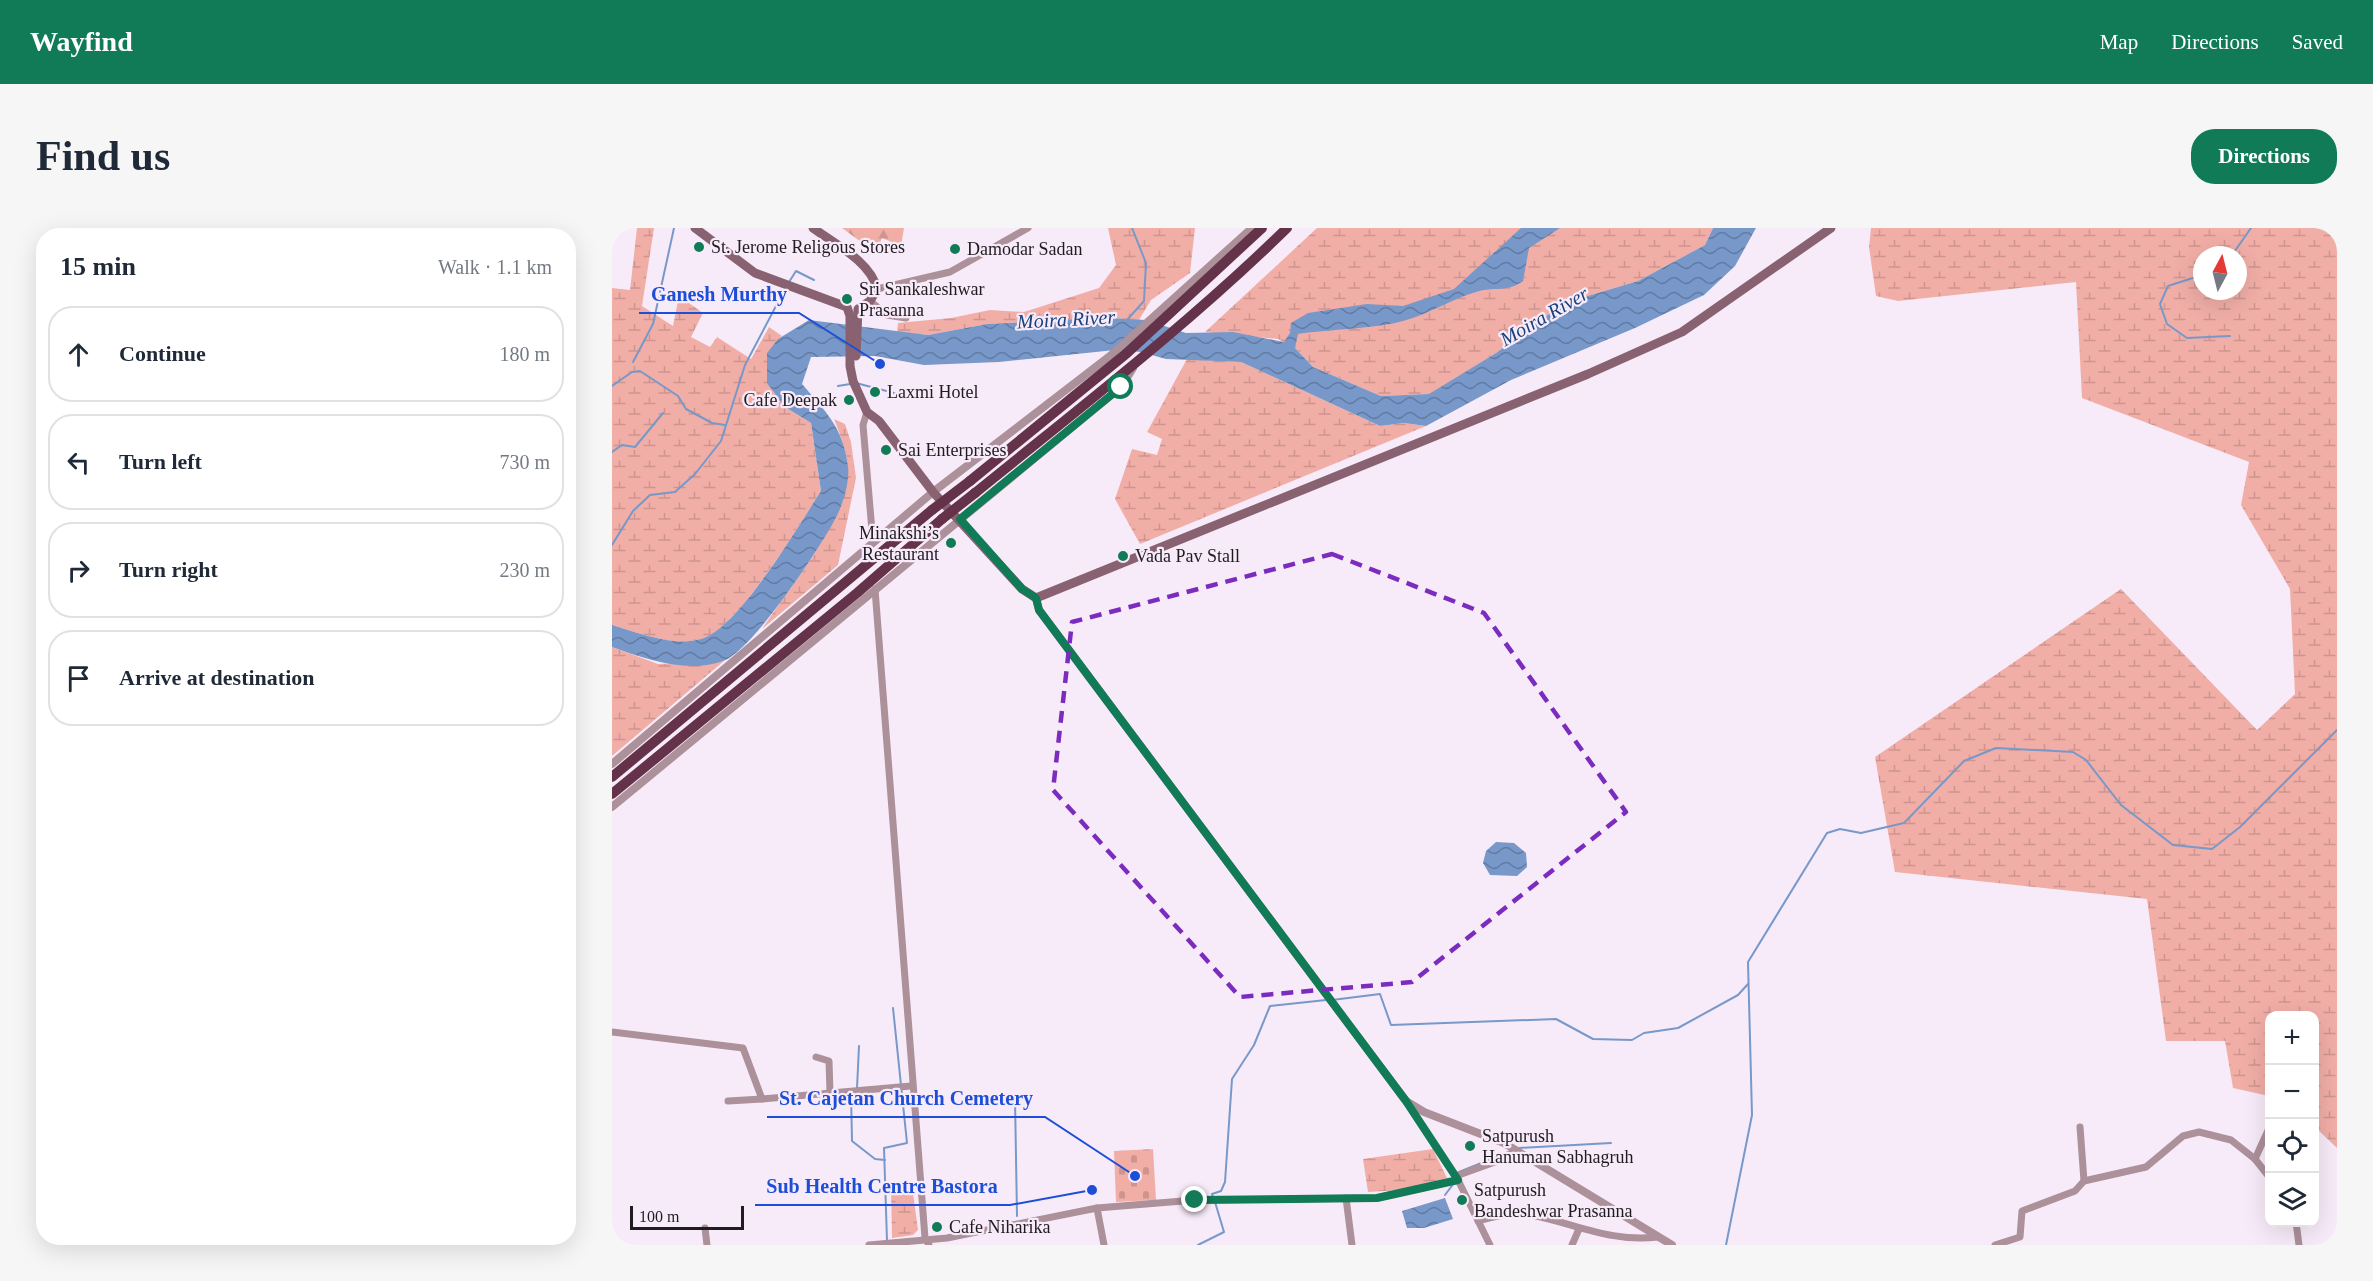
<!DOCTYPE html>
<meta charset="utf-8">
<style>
:root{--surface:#fff;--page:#f6f6f7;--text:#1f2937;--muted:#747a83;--line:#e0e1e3;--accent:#107b56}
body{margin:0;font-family:"Times New Roman",serif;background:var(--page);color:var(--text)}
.controls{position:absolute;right:18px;bottom:18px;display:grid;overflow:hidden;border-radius:12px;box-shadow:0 6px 24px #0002}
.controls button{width:54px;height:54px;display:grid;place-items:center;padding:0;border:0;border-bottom:2px solid var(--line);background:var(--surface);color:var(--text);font:30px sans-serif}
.compass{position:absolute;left:1581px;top:18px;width:54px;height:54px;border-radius:50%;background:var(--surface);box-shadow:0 6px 24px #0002;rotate:7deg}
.scale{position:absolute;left:18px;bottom:15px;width:114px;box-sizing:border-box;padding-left:6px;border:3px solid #1f1b20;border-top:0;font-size:16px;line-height:21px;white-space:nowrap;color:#1f1b20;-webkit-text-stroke:4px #f8ebf9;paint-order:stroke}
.stop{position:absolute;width:18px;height:18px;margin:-14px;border:4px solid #107b56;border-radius:50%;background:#fff}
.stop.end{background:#107b56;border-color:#fff;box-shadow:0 2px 6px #0008}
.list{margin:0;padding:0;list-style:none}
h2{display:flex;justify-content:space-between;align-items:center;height:78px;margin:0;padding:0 24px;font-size:26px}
h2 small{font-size:20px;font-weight:400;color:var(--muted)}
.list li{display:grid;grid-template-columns:39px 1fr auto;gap:18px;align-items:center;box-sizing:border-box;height:96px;margin:0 12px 12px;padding:0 12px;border:2px solid var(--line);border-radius:24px}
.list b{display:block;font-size:22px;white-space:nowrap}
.list em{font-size:20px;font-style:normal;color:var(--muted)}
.icon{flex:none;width:33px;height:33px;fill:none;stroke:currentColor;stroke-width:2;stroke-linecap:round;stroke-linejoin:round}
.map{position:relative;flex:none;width:1725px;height:1017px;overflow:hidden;border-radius:24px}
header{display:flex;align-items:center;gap:36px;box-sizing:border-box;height:84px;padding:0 30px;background:var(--accent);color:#fff}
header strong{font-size:28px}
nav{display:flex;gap:33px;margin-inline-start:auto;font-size:21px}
.intro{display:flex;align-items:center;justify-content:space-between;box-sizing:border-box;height:144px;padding:0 36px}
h1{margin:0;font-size:42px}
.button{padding:15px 27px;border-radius:24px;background:var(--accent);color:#fff;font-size:21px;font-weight:700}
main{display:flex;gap:36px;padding:0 36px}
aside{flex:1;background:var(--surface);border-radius:24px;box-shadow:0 6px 24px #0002}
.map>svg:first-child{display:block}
</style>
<header>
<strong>Wayfind</strong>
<nav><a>Map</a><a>Directions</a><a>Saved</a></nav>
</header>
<div class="intro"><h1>Find us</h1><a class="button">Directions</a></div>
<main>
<aside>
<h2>15 min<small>Walk · 1.1 km</small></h2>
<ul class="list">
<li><svg class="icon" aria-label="ahead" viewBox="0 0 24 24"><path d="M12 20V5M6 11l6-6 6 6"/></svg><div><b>Continue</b></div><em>180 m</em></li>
<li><svg class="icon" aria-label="left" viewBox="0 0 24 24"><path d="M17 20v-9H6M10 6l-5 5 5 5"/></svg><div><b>Turn left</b></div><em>730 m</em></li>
<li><svg class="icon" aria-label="right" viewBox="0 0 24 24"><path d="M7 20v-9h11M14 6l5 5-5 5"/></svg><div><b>Turn right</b></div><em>230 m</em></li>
<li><svg class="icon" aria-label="arrive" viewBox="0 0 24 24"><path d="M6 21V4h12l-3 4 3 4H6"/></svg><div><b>Arrive at destination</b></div></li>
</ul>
</aside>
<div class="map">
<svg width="1725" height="1017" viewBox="0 0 1725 1017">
<defs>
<pattern id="forest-firs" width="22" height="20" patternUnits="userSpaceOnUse" patternTransform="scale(1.5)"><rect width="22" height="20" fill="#f1aea7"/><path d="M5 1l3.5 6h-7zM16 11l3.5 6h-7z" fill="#ce958f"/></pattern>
<pattern id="wetland-marsh" width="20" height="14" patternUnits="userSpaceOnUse" patternTransform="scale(1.5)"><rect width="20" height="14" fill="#f1aea7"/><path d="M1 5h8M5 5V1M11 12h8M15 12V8" fill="none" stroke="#ce958f"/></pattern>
<pattern id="cemetery-stones" width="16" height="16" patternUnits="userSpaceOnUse" patternTransform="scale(1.5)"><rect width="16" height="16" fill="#f1aea7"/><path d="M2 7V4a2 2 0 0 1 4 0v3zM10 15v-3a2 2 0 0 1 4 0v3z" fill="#ce958f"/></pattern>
<pattern id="water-waves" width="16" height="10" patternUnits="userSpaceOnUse" patternTransform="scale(1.5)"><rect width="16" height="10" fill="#7798c9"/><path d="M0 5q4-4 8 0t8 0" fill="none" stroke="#617ba3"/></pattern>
</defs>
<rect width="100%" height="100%" fill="#f8ebf9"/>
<path fill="url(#forest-firs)" d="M 230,0 L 292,0 L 289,18 L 270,10 L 265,22 L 252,16 Z"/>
<g fill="url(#wetland-marsh)" fill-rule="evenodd">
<path d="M 25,0 L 42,0 L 30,78 L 61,98 L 67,68 L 91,85 L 79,109 L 98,119 L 105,109 L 139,131 L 157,99 L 170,108 L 166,111 L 173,179 L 199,195 L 209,263 C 187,297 126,400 90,411 C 61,419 27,405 0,397 L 0,60 L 18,62 Z"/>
<path d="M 496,0 L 583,0 L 578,45 L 539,72 L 527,92 L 500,90 L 375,96 L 316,107 L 285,104 L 286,95 L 339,90 L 378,82 L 412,84 L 487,60 L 504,37 Z"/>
<path d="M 705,0 L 1101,0 L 1093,17 L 1026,53 L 952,75 L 884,125 L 818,166 L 769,168 L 701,139 L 683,120 L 666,111 L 593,104 Z"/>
<path d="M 1259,0 L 1725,0 L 1725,920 L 1703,899 L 1702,788 L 1658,788 L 1657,868 L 1621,860 L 1613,813 L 1554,813 L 1535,671 L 1283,644 L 1263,529 L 1509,361 L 1645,502 L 1683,466 L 1678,361 L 1629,277 L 1637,234 L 1470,170 L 1464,54 L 1286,73 L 1264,68 L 1257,19 ZM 1590,27 L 1626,27 L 1626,63 L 1590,63 Z"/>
<path d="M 575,131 L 629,134 L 768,198 L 792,195 L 814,198 L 528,316 L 503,271 L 520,221 L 545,227 L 550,211 L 535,204 Z"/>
<path d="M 222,191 L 233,196 L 239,214 L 244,250 L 226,337 L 150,401 C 177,360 238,288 236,240 C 235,224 228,206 222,191 Z"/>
<path d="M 0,419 L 46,436 L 112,433 L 0,528 Z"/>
<path d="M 821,921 L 835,950 L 788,962 L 756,964 L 751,931 Z"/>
<path d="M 300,958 L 306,1002 L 301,1007 L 280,1010 L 279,960 Z"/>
</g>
<path fill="url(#cemetery-stones)" d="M 541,921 L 544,972 L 504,974 L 502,923 Z"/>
<g fill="url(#water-waves)">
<path d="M 909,0 L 948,0 L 917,20 L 911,53 C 894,65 883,58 864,64 C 839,71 818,86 791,93 C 761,101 719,101 686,106 L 683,120 L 701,139 L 769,168 L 817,166 L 884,125 L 952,75 L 1026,53 L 1093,17 L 1101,0 L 1144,0 L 1123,38 L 1092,67 L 1023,100 L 899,152 L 814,198 L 792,195 L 768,198 L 629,134 L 554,131 L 529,124 L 503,122 L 387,134 L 312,137 L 263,128 L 199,129 L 190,156 C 214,184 231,199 236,238 C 238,255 230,280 221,295 C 205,324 140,423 111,433 C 76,446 33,431 0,419 L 0,397 C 27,405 61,419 89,411 C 126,401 187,297 209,263 L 199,195 L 173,179 L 155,155 L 155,125 L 166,111 L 197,92 L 316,107 L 375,96 L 500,90 L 534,92 L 574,105 L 621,104 L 672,114 L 678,105 L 679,95 L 696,85 L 755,76 L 791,78 L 842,61 Z"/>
<path d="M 884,614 L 902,615 L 914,625 L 915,639 L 905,648 L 878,647 L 871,635 L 874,623 Z"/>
<path d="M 833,970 L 841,991 L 812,1000 L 795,1000 L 790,983 Z"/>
</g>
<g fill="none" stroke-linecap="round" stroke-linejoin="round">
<g stroke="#7798c9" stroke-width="2">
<path d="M 1620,27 L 1639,0"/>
<path d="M 1590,47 L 1556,58 L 1548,76 L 1555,96 L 1575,110 L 1618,108"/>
<path d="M 177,54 L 184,43 L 202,52"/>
<path d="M 515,92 L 532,73 L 534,35 L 520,0"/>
<path d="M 21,134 L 41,96 L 62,0"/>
<path d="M 244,155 L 305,171"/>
<path d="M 0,158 L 20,144 L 28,143 L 66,168 L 74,181 L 100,195 L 113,197"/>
<path d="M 226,158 L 238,156"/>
<path d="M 0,224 L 10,217 L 23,219 L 51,185"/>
<path d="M 0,317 L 21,283 L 38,267 L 63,264 L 83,246 L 109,213 L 133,137 L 174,59"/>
<path d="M 720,772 L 768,766 L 779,797 L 944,791 L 981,811 L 1020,812 L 1032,805 L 1066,800 L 1126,767 L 1136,756"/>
<path d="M 245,860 L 247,818"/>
<path d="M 239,866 L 240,913 L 263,931 L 273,932"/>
<path d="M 403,871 L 405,988"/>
<path d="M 907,920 L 999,915"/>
<path d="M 847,944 L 899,923"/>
<path d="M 833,967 L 842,955"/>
<path d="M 601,969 L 600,966 L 609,963 L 613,954 L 620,851 L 642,817 L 658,778 L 714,772"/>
<path d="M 275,1013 L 272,920 L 295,915 L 281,780"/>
<path d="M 586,1017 L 612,1004 L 603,974"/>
<path d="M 1114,1017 L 1140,887 L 1136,734 L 1215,605 L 1228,601 L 1249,605 L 1292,595 L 1352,533 L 1384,520 L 1461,524 L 1474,532 L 1509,577 L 1561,617 L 1600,621 L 1628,599 L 1725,502"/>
</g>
<g stroke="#ac909a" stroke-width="7">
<path d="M 265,61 L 338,44 L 416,0"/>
<path d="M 258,73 L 275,87 L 294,90"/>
<path d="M 255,184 L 251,197 L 261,315"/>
<path d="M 263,361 L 313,1010 L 317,1017"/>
<path d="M 0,804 L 131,820 L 150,871 L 299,858"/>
<path d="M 204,829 L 217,833 L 218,865"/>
<path d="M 116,873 L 150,871"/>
<path d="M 795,875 L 846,952 L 878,1017"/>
<path d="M 1468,899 L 1472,953"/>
<path d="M 1643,931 L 1658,898"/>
<path d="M 844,948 L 908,925"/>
<path d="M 734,970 L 740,1017"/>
<path d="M 485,980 L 492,1017"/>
<path d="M 866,993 C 883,988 903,983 920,987 C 964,996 1001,1015 1046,1009"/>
<path d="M 1684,994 L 1687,1017"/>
<path d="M 93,1000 L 95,1017"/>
<path d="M 257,1017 L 335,1010 L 485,980 L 583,972 L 765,970 L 846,952"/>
<path d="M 960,1017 L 967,1001"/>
<path d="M 1383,1017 L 1408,1009 L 1410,983 L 1463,963 L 1472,953 L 1534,939 L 1571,908 L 1587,904 L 1619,912 L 1643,931 L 1658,950"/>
</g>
<g stroke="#ac909a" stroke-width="8">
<path d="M 424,370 L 427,382 L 794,873 L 812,884 L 892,915 L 1060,1017"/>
<path d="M 0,536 L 321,264 L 498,128 L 640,0"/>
<path d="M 0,579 L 509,159 L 521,140"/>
</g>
<g stroke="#896271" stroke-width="9">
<path d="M 83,0 L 143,45 L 235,79 L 238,88 L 238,138 L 241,153 L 255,184 L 267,193 L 321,264 L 410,361 L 424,370 L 976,146 L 1070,104 L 1219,0"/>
<path d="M 201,0 C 223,16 259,34 265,61 L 258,73 L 246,81 L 244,128"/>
</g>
<g stroke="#643349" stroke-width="10">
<path d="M 358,253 L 515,125 L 650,0"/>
<path d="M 363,265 C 469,179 578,95 675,0"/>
<path d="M 0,549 L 320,282"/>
<path d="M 0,566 L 245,365 L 330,291"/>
</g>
<g stroke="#643349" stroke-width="10">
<path d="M 320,282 L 358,253"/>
<path d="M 330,291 L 363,265"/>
</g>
</g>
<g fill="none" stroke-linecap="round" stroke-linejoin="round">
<path stroke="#107b56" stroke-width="8" d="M 509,159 L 348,291 L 410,361 L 424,370 L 427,382 L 794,873 L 846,952 L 765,970 L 583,972"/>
</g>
<path fill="none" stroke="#7b2cbf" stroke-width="4.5" stroke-dasharray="12 8" stroke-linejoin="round" d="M 720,326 L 872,385 L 1014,584 L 800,754 L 628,769 L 441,562 L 460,394 Z"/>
<g fill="#107b56" stroke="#f8ebf9" stroke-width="2">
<circle cx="87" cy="19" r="6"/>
<circle cx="343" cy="21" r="6"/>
<circle cx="235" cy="71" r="6"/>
<circle cx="263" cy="164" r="6"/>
<circle cx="237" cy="172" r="6"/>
<circle cx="274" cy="222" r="6"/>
<circle cx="339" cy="315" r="6"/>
<circle cx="511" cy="328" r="6"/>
<circle cx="858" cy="918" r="6"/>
<circle cx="850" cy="972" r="6"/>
<circle cx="325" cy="999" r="6"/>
</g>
<g text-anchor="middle" stroke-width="4.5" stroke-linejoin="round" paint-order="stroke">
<g font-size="18" fill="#1f1b20" stroke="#f8ebf9" text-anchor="start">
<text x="99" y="25">St. Jerome Religous Stores</text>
<text x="355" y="27">Damodar Sadan</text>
<text x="247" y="67">Sri Sankaleshwar<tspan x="247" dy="21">Prasanna</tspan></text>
<text x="275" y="170">Laxmi Hotel</text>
<text x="225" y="178" text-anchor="end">Cafe Deepak</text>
<text x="286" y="228">Sai Enterprises</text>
<text x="327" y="311" text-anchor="end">Minakshi’s<tspan x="327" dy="21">Restaurant</tspan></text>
<text x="523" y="334">Vada Pav Stall</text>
<text x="870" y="914">Satpurush<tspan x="870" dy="21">Hanuman Sabhagruh</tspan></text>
<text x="862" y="968">Satpurush<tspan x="862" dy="21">Bandeshwar Prasanna</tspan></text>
<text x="337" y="1005">Cafe Niharika</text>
</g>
<g font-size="20" font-style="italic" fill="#17407c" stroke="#f8ebf9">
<text transform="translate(932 88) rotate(-30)" y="7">Moira River</text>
<text transform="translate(454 91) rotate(-3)" y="7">Moira River</text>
</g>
</g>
<path fill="none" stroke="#1d4ed8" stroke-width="2" d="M268 136L187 85H27M523 948L433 889H155M480 962L398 977H143"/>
<g fill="#1d4ed8" stroke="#f8ebf9" stroke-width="2">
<circle cx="268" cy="136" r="6"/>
<circle cx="523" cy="948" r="6"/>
<circle cx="480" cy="962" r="6"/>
</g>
<g font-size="20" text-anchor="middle" font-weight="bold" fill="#1d4ed8" stroke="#f8ebf9" stroke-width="4.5" stroke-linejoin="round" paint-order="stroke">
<text x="107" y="73">Ganesh Murthy</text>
<text x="294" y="877">St. Cajetan Church Cemetery</text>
<text x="270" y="965">Sub Health Centre Bastora</text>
</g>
</svg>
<div class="controls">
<button>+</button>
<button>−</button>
<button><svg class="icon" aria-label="locate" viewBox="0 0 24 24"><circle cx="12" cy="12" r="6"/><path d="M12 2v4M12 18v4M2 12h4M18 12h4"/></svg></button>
<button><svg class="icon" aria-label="layers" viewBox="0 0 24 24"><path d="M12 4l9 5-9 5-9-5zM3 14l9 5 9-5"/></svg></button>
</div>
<svg class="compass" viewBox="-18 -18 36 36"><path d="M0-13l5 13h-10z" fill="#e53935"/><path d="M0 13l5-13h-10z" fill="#747a83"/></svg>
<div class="scale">100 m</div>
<div class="stop" style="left:509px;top:159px"></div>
<div class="stop end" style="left:583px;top:972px"></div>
</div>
</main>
